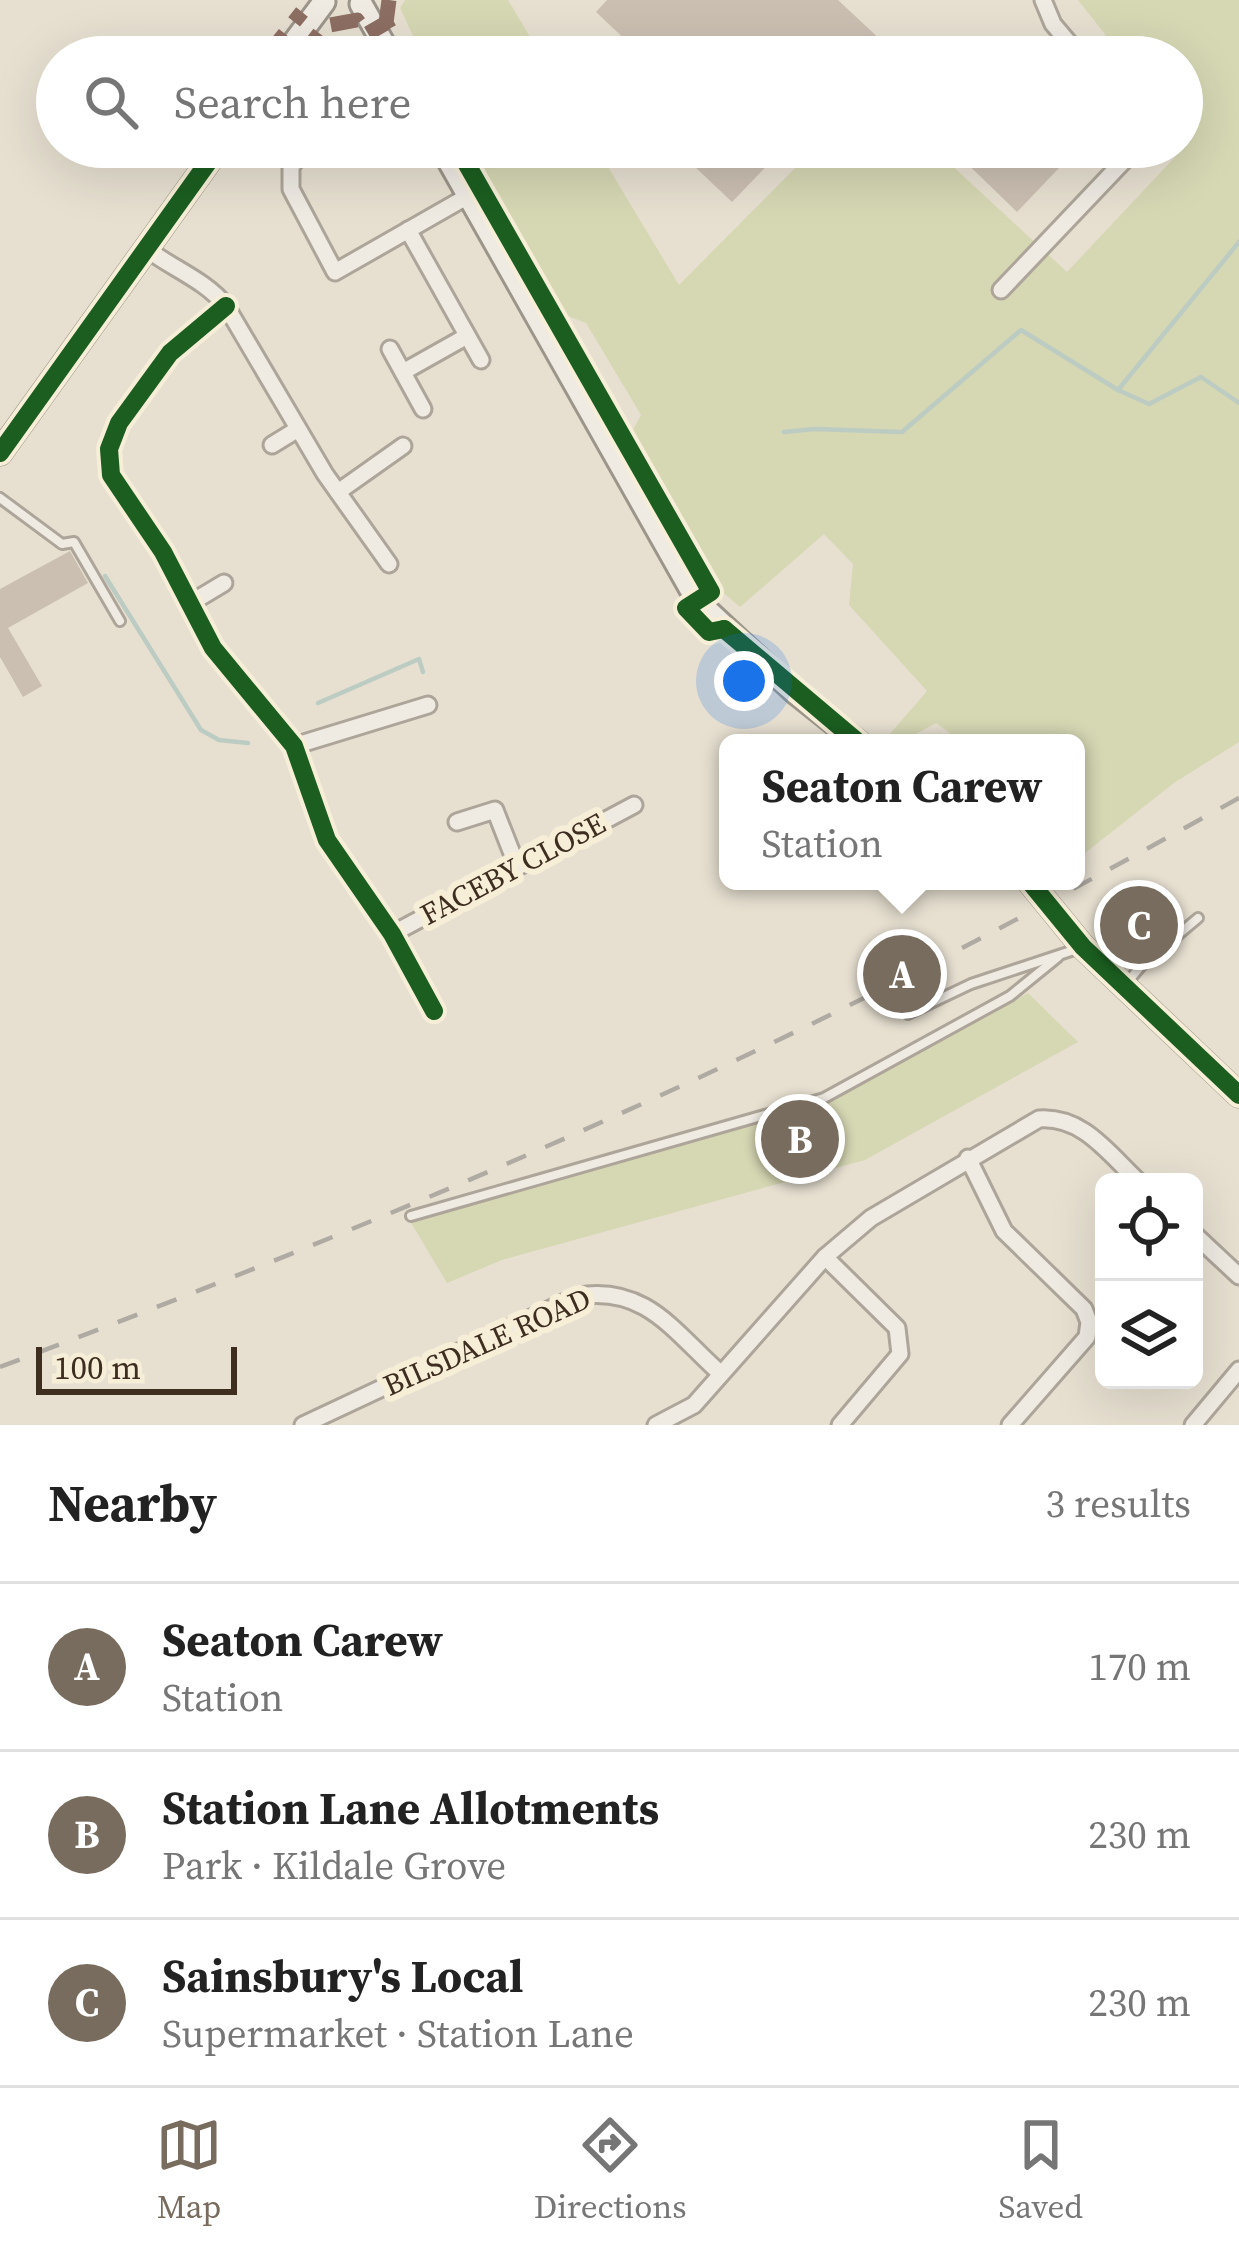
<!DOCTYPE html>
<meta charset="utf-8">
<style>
:root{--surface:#fff;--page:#f6f6f6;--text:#222;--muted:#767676;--line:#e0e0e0;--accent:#786c5e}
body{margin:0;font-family:"Source Serif 4",serif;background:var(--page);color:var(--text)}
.controls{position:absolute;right:36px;bottom:36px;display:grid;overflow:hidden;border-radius:18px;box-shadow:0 12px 48px #0002}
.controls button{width:108px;height:108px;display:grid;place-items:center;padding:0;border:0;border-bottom:3px solid var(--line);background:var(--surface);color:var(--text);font:60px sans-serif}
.scale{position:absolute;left:36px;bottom:30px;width:201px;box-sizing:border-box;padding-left:12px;border:6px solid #3d2e20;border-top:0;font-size:33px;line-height:42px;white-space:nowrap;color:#3d2e20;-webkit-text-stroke:9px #f7eed8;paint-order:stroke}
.you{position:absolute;left:744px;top:681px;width:42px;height:42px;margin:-30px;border:9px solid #fff;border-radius:50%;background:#1a73e8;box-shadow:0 0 0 18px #1a73e833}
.badge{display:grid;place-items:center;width:78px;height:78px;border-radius:50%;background:var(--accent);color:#fff;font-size:39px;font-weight:700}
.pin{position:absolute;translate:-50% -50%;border:6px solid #fff;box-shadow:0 3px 12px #0006}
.popup{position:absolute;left:719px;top:734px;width:366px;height:156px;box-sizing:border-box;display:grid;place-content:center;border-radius:18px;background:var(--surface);filter:drop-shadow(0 3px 9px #0005);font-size:39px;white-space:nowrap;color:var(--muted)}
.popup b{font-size:45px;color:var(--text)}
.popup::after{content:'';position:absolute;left:50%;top:100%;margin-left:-24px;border:24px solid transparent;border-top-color:var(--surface)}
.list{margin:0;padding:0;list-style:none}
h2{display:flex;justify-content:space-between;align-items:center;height:156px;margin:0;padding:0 48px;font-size:51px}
h2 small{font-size:39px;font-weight:400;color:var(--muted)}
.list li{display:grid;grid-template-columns:78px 1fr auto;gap:36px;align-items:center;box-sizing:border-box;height:168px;padding:0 48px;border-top:3px solid var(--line)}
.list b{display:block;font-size:45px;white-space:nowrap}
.list p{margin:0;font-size:39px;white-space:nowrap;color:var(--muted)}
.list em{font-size:39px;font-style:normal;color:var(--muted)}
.icon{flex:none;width:66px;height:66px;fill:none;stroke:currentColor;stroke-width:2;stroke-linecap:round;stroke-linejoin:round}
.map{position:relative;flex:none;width:1239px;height:1425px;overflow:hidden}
.search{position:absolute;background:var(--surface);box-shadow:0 12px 48px #0002;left:36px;right:36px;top:36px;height:132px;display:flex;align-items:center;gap:30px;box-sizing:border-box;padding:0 42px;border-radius:66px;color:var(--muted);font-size:45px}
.sheet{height:660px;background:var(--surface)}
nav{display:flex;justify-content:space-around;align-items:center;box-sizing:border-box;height:168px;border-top:3px solid var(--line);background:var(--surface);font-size:33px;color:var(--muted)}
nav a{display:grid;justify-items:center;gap:6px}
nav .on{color:var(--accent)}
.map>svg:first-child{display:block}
</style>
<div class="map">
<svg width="1239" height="1425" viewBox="0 0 1239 1425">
<rect width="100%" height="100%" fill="#e7e0d1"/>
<g fill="#d6d7b3">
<path d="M 405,0 L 508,0 L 542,57 L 423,57 L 400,8 Z"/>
<path d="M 1078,0 L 1239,0 L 1239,742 L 1174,783 L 1076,860 L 1076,743 L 963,743 L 936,723 L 899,743 L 888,736 L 927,691 L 849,605 L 853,564 L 824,534 L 740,607 L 718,588 L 629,437 L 641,415 L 586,323 L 565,315 L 482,172 L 482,147 L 596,147 L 679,285 L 816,147 L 932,147 L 1067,272 L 1189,142 L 1182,132 L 1182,57 L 1123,57 Z"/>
<path d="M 1028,993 L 1078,1042 L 865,1160 L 502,1260 L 447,1283 L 410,1221 L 825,1104 Z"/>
</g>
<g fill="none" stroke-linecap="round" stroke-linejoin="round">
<g stroke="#bcccc2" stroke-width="4.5">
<path d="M 1239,242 L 1118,390 L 1149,404 L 1201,377 L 1239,403"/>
<path d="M 784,432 L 814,429 L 902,432 L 1021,330 L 1118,390"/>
<path d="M 105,576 L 201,730 L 219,740 L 248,743"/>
<path d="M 318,703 L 419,659 L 423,672"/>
</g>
</g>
<g fill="#cbbfb2">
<path d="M 607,0 L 838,0 L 884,43 L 871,57 L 621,57 L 632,46 L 596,12 Z"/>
<path d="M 674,147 L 785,147 L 732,202 Z"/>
<path d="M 950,147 L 1079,147 L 1017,212 Z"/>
<path d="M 70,551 L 88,583 L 8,628 L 42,686 L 23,697 L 0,657 L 0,589 Z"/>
<path d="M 1142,896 L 1169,930 L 1136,955 L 1110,921 Z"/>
</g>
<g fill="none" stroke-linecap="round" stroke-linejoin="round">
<defs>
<g id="service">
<path d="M 0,498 L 62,544 L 74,542 L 120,621"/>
<path d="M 1125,985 L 1141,966 L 1198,918"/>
<path d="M 908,1014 L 971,984 L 1080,948"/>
<path d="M 411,1216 L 824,1098 L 1010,996 L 1058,957"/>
</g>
<g id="minor">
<path d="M 1043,0 L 1053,24 L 1081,57"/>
<path d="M 305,147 L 291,167 L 291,189 L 335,272 L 468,196"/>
<path d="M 408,230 L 481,360"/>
<path d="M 147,249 C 173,269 205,280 226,306 L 325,474 L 389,564"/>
<path d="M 1001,290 L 1137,147"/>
<path d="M 226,306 L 170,353 L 119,423 L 109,449 L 111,475 L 163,552 L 213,648 L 294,746 L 327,840 L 392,934 L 434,1011"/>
<path d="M 390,349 L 423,409"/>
<path d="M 403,372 L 467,336"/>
<path d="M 272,445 L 298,429"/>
<path d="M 338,492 L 403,446"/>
<path d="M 189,604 L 224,583"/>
<path d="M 294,746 L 428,705"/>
<path d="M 457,822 L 495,810 L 517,866"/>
<path d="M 392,934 L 634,805"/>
<path d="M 968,1158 L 1004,1231 L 1084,1309 L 1089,1322 L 1087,1337 L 1010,1425"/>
<path d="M 1194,1234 L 1239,1276"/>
<path d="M 825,1257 L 897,1328 L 900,1354 L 840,1425"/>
<path d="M 303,1425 L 578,1296 C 646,1285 674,1332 721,1374"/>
<path d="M 656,1425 L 694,1405 L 825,1257 L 871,1218 L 1039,1119 C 1083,1116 1108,1153 1139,1182"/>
<path d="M 1193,1425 L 1239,1370"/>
</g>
<g id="secondary">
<path d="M 361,4 L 391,57"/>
<path d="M 283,57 L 324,2"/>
<path d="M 441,147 L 698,602 L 797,694 L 859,743"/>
<path d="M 0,453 L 219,147"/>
<path d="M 1029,881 L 1083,947 L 1239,1095"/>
</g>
</defs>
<use href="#service" stroke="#ada599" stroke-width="14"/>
<use href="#minor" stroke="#ada599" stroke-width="21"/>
<use href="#secondary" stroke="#9c958a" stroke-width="27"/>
<use href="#service" stroke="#efebe3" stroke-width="8"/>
<use href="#minor" stroke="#efebe3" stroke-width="15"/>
<use href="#secondary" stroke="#efebe3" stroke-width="21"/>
<path stroke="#afaaa2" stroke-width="4.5" stroke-dasharray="21 21" stroke-linecap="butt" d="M 0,1367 C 292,1257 582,1139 862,999 C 989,936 1114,867 1239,798"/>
<g stroke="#8d6e63" stroke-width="15" stroke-dasharray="30 15" stroke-linecap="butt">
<path d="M 389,0 L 386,23 L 405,57"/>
<path d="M 266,57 L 302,12"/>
<path d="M 301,57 L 325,26 L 357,20 L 367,34 L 386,23"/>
</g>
<defs>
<g id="cycleway">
<path d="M 457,147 L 711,592 L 686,608 L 709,632 L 724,629"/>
<path d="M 226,306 L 170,353 L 119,423 L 109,449 L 111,475 L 163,552 L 213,648 L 294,746 L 327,840 L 392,934 L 434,1011"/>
<path d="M 0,453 L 219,147"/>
<path d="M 724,629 L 859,743"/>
<path d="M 1029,881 L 1083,947 L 1239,1095"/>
</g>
</defs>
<use href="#cycleway" stroke="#f7eed8" stroke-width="26"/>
<use href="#cycleway" stroke="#1b5e20" stroke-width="18"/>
</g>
<g text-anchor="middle" stroke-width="12" stroke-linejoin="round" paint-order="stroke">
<g font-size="30" fill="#3d2e20" stroke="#f7eed8">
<text transform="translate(513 869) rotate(-28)" y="10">FACEBY CLOSE</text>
<text transform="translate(487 1342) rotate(-24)" y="10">BILSDALE ROAD</text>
</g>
</g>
</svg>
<div class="controls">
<button><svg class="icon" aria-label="locate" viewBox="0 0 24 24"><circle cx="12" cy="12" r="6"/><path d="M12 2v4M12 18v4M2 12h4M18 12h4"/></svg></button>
<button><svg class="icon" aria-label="layers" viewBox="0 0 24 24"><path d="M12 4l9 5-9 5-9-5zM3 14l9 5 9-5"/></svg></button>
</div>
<div class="scale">100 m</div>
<div class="you"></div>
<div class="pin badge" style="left:902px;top:974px">A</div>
<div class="popup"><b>Seaton Carew</b>Station</div>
<div class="pin badge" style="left:800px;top:1139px">B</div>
<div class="pin badge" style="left:1139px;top:925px">C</div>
<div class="search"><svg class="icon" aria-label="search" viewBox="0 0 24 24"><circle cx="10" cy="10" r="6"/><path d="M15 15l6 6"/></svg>Search here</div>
</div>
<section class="sheet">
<h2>Nearby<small>3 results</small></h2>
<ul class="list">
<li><span class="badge">A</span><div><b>Seaton Carew</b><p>Station</p></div><em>170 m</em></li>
<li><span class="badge">B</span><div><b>Station Lane Allotments</b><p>Park · Kildale Grove</p></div><em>230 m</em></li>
<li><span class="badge">C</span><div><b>Sainsbury's Local</b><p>Supermarket · Station Lane</p></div><em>230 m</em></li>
</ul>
</section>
<nav>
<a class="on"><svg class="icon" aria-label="map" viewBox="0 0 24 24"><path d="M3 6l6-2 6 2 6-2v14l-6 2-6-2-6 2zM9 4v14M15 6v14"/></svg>Map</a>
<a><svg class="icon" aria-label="directions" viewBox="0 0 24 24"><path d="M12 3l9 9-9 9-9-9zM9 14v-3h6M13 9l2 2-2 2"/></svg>Directions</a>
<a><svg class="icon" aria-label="saved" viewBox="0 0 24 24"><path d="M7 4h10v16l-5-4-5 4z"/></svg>Saved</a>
</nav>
